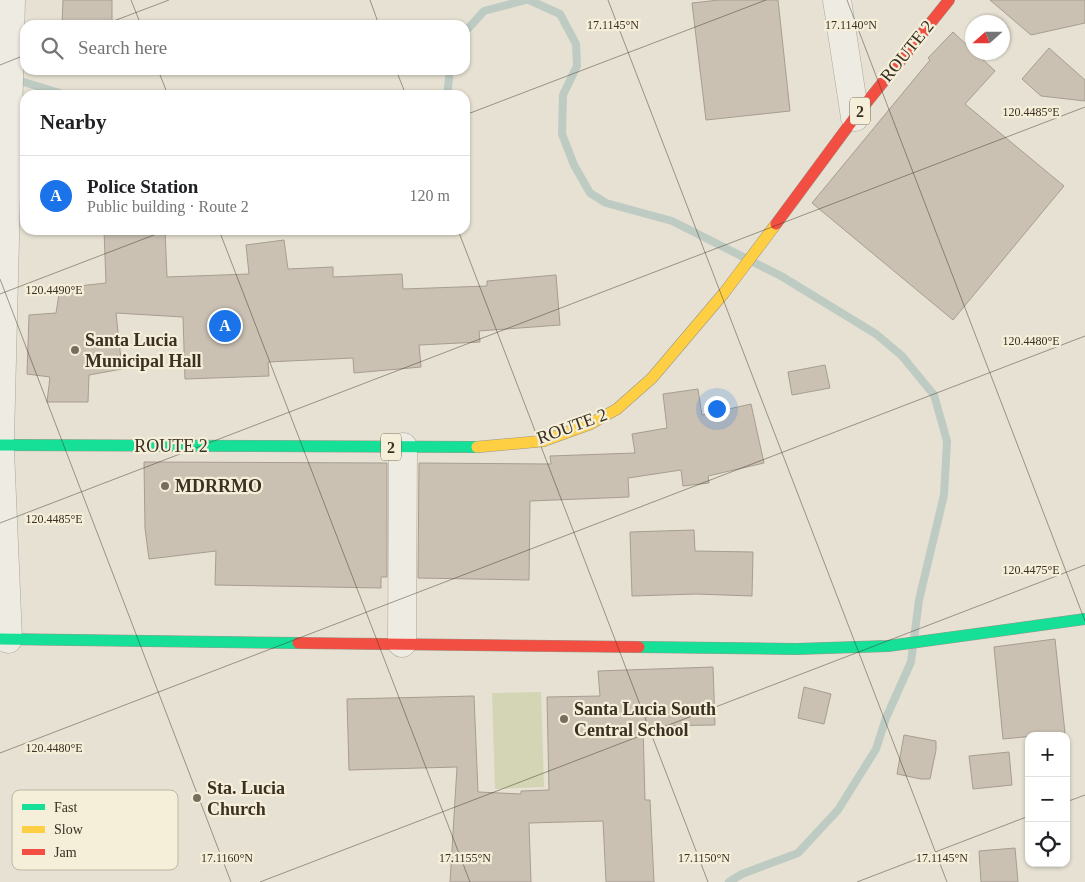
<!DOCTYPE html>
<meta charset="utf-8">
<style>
:root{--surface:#fff;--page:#f2f2f2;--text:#202124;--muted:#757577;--line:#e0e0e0;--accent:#1a73e8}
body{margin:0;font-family:"Times New Roman",serif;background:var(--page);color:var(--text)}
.controls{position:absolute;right:15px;bottom:15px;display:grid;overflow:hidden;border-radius:10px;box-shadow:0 1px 4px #0004}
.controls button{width:45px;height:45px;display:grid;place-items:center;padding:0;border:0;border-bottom:1px solid var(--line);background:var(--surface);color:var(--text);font:25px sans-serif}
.compass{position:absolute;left:965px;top:15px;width:45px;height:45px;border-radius:50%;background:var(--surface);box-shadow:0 1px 4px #0004;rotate:249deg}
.you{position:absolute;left:716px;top:408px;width:18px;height:18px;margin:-12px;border:4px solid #fff;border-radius:50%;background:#1a73e8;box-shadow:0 0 0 8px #1a73e833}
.badge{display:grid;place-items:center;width:32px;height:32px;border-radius:50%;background:var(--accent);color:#fff;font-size:16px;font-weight:700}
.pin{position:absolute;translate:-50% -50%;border:2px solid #fff;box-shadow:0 1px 5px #0006}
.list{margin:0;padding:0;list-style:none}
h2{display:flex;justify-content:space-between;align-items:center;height:65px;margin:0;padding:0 20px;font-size:21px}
h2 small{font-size:16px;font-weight:400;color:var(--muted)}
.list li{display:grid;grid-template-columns:32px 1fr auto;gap:15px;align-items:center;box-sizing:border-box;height:80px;padding:0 20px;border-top:1px solid var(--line)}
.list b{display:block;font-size:19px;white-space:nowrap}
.list p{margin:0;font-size:16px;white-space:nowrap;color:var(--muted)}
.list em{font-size:16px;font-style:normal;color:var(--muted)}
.icon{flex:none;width:28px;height:28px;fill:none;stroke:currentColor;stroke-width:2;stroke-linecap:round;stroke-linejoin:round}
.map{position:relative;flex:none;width:1085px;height:882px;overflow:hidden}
.search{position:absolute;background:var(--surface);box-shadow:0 1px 4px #0004;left:20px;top:20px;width:450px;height:55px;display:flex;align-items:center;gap:12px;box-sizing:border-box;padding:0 18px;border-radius:15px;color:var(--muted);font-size:19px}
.panel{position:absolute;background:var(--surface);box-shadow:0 1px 4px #0004;left:20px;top:90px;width:450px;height:145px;border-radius:15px}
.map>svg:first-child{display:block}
</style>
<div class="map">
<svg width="1085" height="882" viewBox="0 0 1085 882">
<rect width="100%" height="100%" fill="#e6e1d2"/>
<path fill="#d3d5b5" d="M 541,692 L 544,787 L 495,789 L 492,693 Z"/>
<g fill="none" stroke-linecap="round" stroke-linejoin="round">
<g stroke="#bdcbc3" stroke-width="8">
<path d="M 529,0 L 560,14 L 576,44 L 577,66 L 563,95 L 562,134 L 574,165 L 590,193 L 606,203 L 672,221 L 781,276 L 876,334 L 902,356 L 934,395 L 947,441 L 944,495 L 919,600 L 911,662 L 886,718 L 876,749 L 838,810 L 798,853 L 742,874 L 729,882"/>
<path d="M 465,32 L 484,11 L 526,0"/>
<path d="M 14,79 L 66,95"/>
<path d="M 447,95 L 450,70"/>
</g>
</g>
<g fill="#cac1b3" stroke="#a79d91">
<path d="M 63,0 L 112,0 L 112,25 L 62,25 Z"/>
<path d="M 719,0 L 778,0 L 790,111 L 706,120 L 692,3 Z"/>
<path d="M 990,0 L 1085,0 L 1085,23 L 1031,35 Z"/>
<path d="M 953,32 L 972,50 L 972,52 L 975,52 L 995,71 L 965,104 L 1064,186 L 953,320 L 812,203 L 930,60 L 928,58 Z"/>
<path d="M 1049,48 L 1085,80 L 1085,101 L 1041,96 L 1022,79 Z"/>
<path d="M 104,230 L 165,230 L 167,277 L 249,274 L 246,245 L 284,240 L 288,269 L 333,267 L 333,277 L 402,274 L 403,289 L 487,286 L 487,281 L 556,275 L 560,325 L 479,331 L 480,342 L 419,345 L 421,367 L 354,373 L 353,358 L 268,362 L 269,376 L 185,379 L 183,317 L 116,313 L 122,369 L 89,375 L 88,402 L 47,402 L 50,377 L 27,374 L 29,315 L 56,313 L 60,288 L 106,283 Z"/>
<path d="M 825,365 L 830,388 L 792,395 L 788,372 Z"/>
<path d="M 698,389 L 702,415 L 751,404 L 764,463 L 708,476 L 709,483 L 683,486 L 681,470 L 628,478 L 629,497 L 530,501 L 529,580 L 418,578 L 419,463 L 551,464 L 550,456 L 635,453 L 632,434 L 667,428 L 663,394 Z"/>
<path d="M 144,462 L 387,463 L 387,577 L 381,577 L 381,588 L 215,585 L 216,551 L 149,559 L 145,528 Z"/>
<path d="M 694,530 L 695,551 L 753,552 L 752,596 L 696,594 L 632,596 L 630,532 Z"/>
<path d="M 1055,639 L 1065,733 L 1003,739 L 994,647 Z"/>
<path d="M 713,667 L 715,725 L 643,726 L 645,800 L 650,800 L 654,882 L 606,882 L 603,821 L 529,823 L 531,882 L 450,882 L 457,767 L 349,770 L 347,699 L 474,696 L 478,792 L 521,794 L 521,791 L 549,790 L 547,697 L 600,696 L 598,671 Z"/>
<path d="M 804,687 L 831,694 L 824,724 L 798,718 Z"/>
<path d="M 904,735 L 936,741 L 936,750 L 930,779 L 921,779 L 897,774 Z"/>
<path d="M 1009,752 L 1012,785 L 973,789 L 969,756 Z"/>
<path d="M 1015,848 L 1018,882 L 981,882 L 979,851 Z"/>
</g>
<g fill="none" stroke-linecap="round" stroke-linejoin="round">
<defs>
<g id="street">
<path d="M 837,0 L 855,117"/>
<path d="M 0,438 L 11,0"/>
<path d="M 0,450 L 8,639"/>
<path d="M 402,643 L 403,447"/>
</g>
<g id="fast">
<path d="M 0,445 L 477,447"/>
<path d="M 0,639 L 298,643"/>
<path d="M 639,647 L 796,649 L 888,646 L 1085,619"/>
</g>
<path id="slow" d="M 477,447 L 543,441 L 590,424 L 617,409 L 652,378 L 724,293 L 776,224"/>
<g id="jam">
<path d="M 776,224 L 855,117 L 949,0"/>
<path d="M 298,643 L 639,647"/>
</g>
</defs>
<use href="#street" stroke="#aca69a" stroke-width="29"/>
<use href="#fast" stroke="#9b968a" stroke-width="12"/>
<use href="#slow" stroke="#9b968a" stroke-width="12"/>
<use href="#jam" stroke="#9b968a" stroke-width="12"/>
<use href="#street" stroke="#eeebe3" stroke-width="28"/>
<use href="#fast" stroke="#16e098" stroke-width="11"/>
<use href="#slow" stroke="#ffcf43" stroke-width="11"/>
<use href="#jam" stroke="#f24e42" stroke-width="11"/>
</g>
<path fill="none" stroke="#3b3022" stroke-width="1" stroke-opacity="0.45" d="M 131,0 L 141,25M 370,0 L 379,25M 608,0 L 947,882M 847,0 L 1085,621M 103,25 L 169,0M 0,65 L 25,55M 158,70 L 168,95M 396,70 L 406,95M 465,115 L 766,0M 219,230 L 470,882M 458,230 L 708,882M 0,279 L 231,882M 0,294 L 167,230M 0,523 L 1085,107M 0,753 L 1085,336M 1066,802 L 1085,795M 260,882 L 1085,565M 857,882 L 1029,816"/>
<g fill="#776e60" stroke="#f5efda" stroke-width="2">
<circle cx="75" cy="350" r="5"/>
<circle cx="165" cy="486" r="5"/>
<circle cx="564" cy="719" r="5"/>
<circle cx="197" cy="798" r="5"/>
</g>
<g text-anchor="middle" stroke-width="4.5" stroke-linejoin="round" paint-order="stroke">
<g fill="#f5efda" stroke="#736959" stroke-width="1">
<rect x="850" y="97.5" width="20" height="27" rx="4"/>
<rect x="381" y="433.5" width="20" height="27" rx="4"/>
</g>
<g font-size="16" font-weight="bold" fill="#3b3022">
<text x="860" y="117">2</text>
<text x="391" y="453">2</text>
</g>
<g font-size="18" fill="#3b3022" stroke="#f5efda">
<text transform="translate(907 51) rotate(-51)" y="6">ROUTE 2</text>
<text transform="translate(572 426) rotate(-20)" y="6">ROUTE 2</text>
<text x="171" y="452">ROUTE 2</text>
</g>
<g font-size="18" font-weight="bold" fill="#3b3022" stroke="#f5efda" text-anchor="start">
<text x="85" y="346">Santa Lucia<tspan x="85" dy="21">Municipal Hall</tspan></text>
<text x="175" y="492">MDRRMO</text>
<text x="574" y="715">Santa Lucia South<tspan x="574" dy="21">Central School</tspan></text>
<text x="207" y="794">Sta. Lucia<tspan x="207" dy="21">Church</tspan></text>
</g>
</g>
<rect x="12" y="790" width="166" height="80" rx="8" fill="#f5efda" stroke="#bdb6a3" stroke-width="1"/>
<rect x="22" y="804" width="23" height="6" fill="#16e098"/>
<rect x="22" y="826" width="23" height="7" fill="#ffcf43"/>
<rect x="22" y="849" width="23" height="6" fill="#f24e42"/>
<g font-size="14" fill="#3b3022">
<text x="54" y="812">Fast</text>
<text x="54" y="834">Slow</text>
<text x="54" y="857">Jam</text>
</g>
<g font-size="12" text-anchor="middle" fill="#3b3022" stroke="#f5efda" stroke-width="4.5" stroke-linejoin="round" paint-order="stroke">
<text x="613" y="29">17.1145°N</text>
<text x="851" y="29">17.1140°N</text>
<text x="1031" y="116">120.4485°E</text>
<text x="54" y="294">120.4490°E</text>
<text x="1031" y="345">120.4480°E</text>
<text x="54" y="523">120.4485°E</text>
<text x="1031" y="574">120.4475°E</text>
<text x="54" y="752">120.4480°E</text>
<text x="227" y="862">17.1160°N</text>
<text x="465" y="862">17.1155°N</text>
<text x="704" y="862">17.1150°N</text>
<text x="942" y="862">17.1145°N</text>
</g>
</svg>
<div class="controls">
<button>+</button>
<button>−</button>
<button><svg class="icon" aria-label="locate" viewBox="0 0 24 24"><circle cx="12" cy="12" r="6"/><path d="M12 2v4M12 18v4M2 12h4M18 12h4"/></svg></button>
</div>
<svg class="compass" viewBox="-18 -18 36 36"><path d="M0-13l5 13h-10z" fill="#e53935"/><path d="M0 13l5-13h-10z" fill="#757577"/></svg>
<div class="you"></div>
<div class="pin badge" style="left:225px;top:326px">A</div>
<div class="search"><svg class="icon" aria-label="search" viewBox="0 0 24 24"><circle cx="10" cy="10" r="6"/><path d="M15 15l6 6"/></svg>Search here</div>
<section class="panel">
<h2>Nearby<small></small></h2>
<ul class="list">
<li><span class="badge">A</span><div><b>Police Station</b><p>Public building · Route 2</p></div><em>120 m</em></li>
</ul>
</section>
</div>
